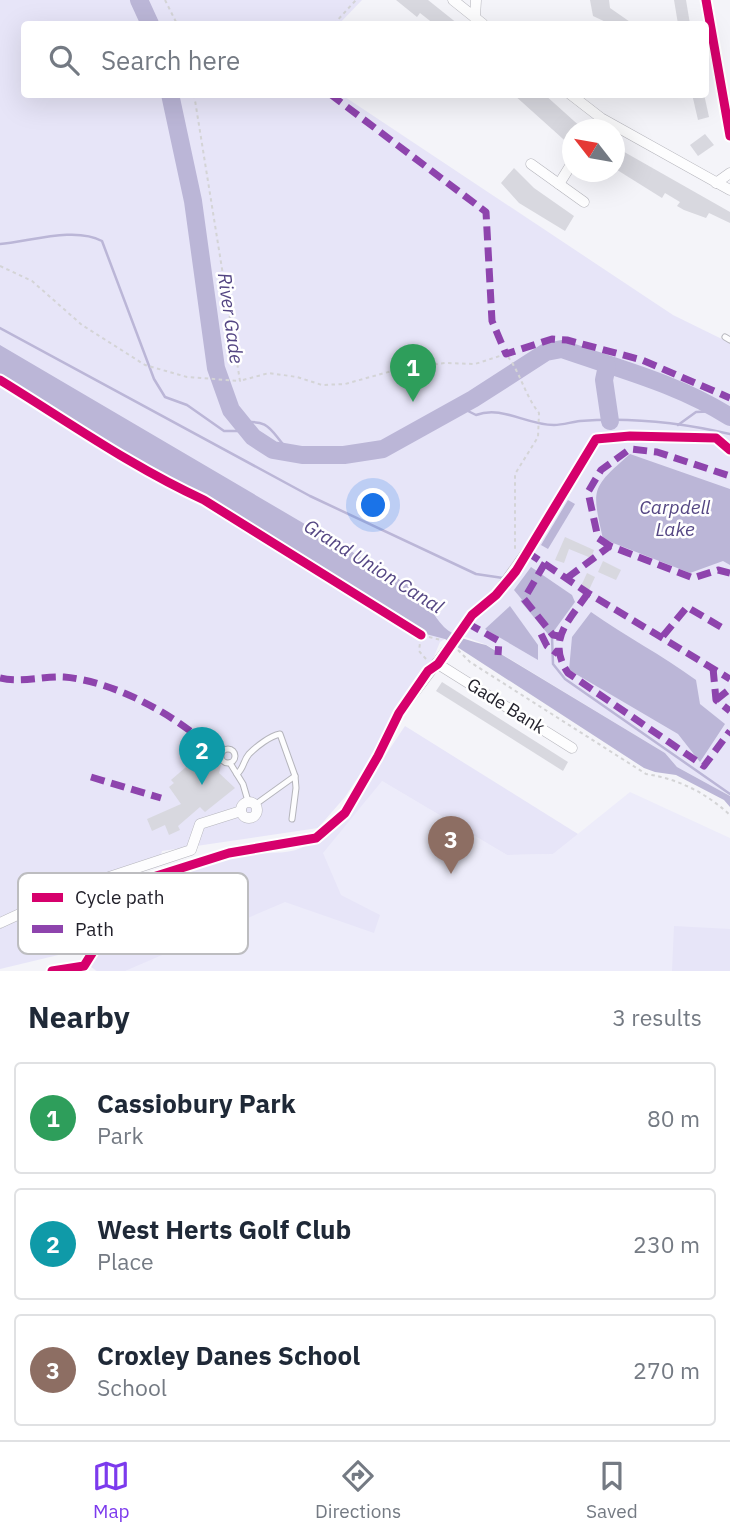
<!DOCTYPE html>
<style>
:root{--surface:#fff;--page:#f6f6f7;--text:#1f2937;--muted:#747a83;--line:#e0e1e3;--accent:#7c3aed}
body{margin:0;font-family:"IBM Plex Sans",sans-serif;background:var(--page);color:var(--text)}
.compass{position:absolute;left:562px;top:119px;width:63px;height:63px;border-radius:50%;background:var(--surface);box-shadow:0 7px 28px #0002;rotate:301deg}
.you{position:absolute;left:374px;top:506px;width:24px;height:24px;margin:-18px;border:5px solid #fff;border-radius:50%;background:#1a73e8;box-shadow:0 0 0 10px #1a73e833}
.badge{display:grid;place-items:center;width:46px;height:46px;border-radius:50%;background:var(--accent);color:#fff;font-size:23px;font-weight:700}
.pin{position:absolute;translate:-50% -58px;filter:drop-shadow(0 2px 4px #0008)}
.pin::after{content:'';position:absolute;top:37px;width:24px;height:21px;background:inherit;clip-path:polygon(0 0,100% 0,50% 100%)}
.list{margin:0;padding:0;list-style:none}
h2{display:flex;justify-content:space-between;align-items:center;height:91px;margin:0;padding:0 28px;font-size:30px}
h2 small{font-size:23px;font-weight:400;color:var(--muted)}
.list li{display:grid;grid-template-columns:46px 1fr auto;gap:21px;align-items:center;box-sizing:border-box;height:112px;margin:0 14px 14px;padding:0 14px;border:2px solid var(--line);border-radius:7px}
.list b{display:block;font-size:26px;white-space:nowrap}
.list p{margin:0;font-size:23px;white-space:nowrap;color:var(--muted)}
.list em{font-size:23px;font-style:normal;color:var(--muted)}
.icon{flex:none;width:38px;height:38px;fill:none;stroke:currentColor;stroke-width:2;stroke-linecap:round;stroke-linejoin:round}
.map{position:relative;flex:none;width:730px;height:971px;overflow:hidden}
.search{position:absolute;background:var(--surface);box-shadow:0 7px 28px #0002;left:21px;right:21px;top:21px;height:77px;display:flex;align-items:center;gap:18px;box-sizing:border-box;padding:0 24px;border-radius:7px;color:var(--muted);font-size:26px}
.sheet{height:469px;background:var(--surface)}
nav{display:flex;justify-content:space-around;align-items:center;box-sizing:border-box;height:98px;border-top:2px solid var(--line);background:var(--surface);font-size:19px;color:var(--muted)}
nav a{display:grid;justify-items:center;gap:4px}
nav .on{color:var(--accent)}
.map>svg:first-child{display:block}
</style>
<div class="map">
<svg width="730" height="971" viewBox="0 0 730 971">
<rect width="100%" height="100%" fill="#f4f4f9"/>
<path fill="#edecfa" d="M 357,781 L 382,781 L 507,855 L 553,854 L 630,792 L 730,838 L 730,971 L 96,971 L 90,966 L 88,951 L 101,926 L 262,852 L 289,853 L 306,846 L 333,820 Z"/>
<g fill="#e7e5f8">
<path d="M 0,0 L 362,0 L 339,24 L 24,24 L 24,94 L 342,95 L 673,315 L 730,343 L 730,796 L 677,767 L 665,753 L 487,645 L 455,633 L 440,642 L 428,671 L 345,797 L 318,828 L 162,851 L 158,867 L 125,876 L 75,951 L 0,969 Z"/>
<path d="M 405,726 L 578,834 L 553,854 L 507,855 L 382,781 L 323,853 L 341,895 L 380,915 L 374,933 L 285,902 L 125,971 L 97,971 L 90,966 C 84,900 186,863 239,855 C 261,851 288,857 307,845 C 347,820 378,765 405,726 Z"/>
<path d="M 674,926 L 730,929 L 730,971 L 672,971 Z"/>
</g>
<g fill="#bbb6d7">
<path d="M 0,345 L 412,587 C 428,599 432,615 444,627 C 454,637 473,642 486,645 L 665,753 L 677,767 L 730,796 L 730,807 L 724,800 L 676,775 L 655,772 L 644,768 L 445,639 L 422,633 L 229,510 L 42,406 L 0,376 Z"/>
<path d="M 630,454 L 730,489 L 730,565 L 723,561 L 690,573 L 603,539 C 592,489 590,489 630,454 Z"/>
<path d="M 568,500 L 575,504 L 548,549 L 541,545 Z"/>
<path d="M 531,567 L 572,595 L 575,602 L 551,635 L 514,590 Z"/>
<path d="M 510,606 L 538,645 L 538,660 L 485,629 Z"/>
<path d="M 591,612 C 625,636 662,655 696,680 L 700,704 L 725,724 L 700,762 L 678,734 L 569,670 L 572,637 Z"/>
</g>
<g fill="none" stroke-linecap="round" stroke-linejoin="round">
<g stroke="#bbb6d7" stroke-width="2.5">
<path d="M 0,244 C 28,242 75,226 102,241 L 154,379 L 165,397 L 187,405 L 224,431 L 247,431"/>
<path d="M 0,328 L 310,496 L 476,574 L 503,578"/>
<path d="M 460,407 L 476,415 C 502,405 526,425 554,425 C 563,425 571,422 580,421 C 629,417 683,423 730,434"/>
<path d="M 240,423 C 273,418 270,433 291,453"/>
<path d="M 678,425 L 696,412 L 721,411"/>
<path d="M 522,601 L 552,637 L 553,664 L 565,679 L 730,794"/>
</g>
<g stroke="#bbb6d7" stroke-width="18">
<path d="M 139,0 L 150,24"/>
<path d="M 170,94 L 193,201 L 216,368 L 231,410 L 253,437 L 273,450 L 302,455 L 344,455 L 383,449 L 473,399 L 546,352 L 562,349 C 619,369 679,384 730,417"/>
<path d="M 607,366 L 604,380 L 610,421"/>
</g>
</g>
<g fill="#d8d8df">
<path d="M 396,0 L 428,0 L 458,24 L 434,24 L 420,13 L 417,17 Z"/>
<path d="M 590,0 L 609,0 L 610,8 L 633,24 L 610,24 L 593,16 Z"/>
<path d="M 674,0 L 686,0 L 690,24 L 678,24 Z"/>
<path d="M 513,94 L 544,94 L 584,130 L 572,130 L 572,147 Z"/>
<path d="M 692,94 L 704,94 L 709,117 L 698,120 Z"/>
<path d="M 705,134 L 714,145 L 698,156 L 690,145 Z"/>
<path d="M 619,149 L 730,212 L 730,223 L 709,213 L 706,218 L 684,210 L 677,206 L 680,202 L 665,193 L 662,198 L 614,168 L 614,158 Z"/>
<path d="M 514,168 L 534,188 L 574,216 L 565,231 L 519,203 L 501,183 Z"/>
<path d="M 565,537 L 594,550 L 591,558 L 569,549 L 564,563 L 555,560 Z"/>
<path d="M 603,561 L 621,570 L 616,580 L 598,572 Z"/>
<path d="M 587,573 L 595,577 L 589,590 L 581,586 Z"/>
<path d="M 442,682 L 568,762 L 563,771 L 436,691 Z"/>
<path d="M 208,748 L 222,761 L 219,773 L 235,788 L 205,812 L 200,807 L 178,826 L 180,830 L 169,835 L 165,825 L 152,831 L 147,819 L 181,804 L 169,787 L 174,783 L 171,780 Z"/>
</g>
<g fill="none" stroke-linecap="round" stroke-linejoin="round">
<defs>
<g id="lane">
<path d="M 725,337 L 730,340"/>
<circle cx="228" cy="756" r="7"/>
<path d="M 230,763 L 243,784 L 248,801"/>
<path d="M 237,774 C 244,768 243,761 249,754 C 257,746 270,736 280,734 L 295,776 L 256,804"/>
<path d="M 292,819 L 296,788 L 295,776"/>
</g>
<g id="street">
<path d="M 453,0 L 483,24"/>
<path d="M 706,0 L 730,136"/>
<path d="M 475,18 L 476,0"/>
<path d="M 570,94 L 601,118 L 730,190"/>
<path d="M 531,164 L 584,202"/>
<path d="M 716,183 L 730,173"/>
<path d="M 559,184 L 572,163"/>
<path d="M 463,628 L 472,615 L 496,595 L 533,543"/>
<path d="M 438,664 L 572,748"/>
<circle cx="249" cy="810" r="8"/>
<path d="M 0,923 L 76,888 L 191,850 L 200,824 L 241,811"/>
<path d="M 84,966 L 126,899 L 153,877 L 229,853 L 316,838 L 345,813 L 378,756 L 399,713 L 445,652"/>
<path d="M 52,971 L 84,966"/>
</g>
</defs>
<use href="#lane" stroke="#b5b5bc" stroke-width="7"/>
<use href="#street" stroke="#b5b5bc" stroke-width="11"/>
<g stroke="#d4d4d6" stroke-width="2" stroke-dasharray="3.5 3.5" stroke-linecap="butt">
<path d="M 165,0 L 177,24"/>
<path d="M 334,24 L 356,0"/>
<path d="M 0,266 L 32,281 L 82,325 L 145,365 L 187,377 L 240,381 L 194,94"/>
<path d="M 243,380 L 269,373 L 297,377 L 322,385 L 345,384 L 399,369 L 445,363 L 475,364 L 506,354 C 521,373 524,394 539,413 L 538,437 L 515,474 L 515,552"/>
<path d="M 698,438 L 716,438 L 730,450"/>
<path d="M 458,650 L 470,662 L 646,774 C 679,779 706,793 730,815"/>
<path d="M 426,659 L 419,651 L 421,635 L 441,640"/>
</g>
<use href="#lane" stroke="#fdfdfe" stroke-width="5"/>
<use href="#street" stroke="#fdfdfe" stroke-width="10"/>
<defs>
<path id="street-bridge" d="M 445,652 L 463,628"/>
</defs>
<use href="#street-bridge" stroke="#b5b5bc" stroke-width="11" stroke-linecap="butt"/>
<use href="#street-bridge" stroke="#fdfdfe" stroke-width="10"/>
<g stroke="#8e44ad" stroke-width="7" stroke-dasharray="14 7" stroke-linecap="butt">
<path d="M 330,94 L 486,212 L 492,321 L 506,354 L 552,339 L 567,340 L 642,360 L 730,398"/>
<path d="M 610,546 L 598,538 L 588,492 L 601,470 L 630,449 L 657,452 L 730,476"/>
<path d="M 527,552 L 588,593 L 730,679"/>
<path d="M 545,563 L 524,599 L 553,635 L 559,636"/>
<path d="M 567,578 L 610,546 L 693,578 L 718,570 L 730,573"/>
<path d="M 588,593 C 569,621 546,640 568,673 L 704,766 L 730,731"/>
<path d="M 467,623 L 499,641 L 498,655"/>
<path d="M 541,634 L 547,646 L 558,654"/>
<path d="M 663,636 L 687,607 L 726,630"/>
<path d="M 713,668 L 716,700 L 730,711"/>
<path d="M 0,678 C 21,683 43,676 64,677 C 114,681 181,717 215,753"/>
<path d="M 716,700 L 730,689"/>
<path d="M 91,777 L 161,798"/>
</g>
<defs>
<g id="cycleway">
<path d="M 706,0 L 730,136"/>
<path d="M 0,380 C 67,421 132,467 204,500 L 421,635"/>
<path d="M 52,971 L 84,966 L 126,899 L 153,877 L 229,853 L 316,838 L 345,813 L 378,756 L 399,713 L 428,671 L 438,664 L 472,615 L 496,595 L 516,571 L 596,439 L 630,436 L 716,438 L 730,450"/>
</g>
</defs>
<use href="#cycleway" stroke="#fff" stroke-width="13"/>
<use href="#cycleway" stroke="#d6006c" stroke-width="9"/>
</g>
<g text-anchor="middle" stroke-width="5" stroke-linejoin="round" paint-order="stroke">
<g font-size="18" fill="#23222c" stroke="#fff">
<text transform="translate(506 706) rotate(32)" y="6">Gade Bank</text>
</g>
<g font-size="19" font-style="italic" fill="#544683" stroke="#fff">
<text transform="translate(231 318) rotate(82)" y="7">River Gade</text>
<text x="675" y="514">Carpdell<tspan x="675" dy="22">Lake</tspan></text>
<text transform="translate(374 566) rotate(32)" y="7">Grand Union Canal</text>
</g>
</g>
<rect x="18" y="873" width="230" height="81" rx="10" fill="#fff" stroke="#bdbdc0" stroke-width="2"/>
<rect x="32" y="893" width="31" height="9" fill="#d6006c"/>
<rect x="32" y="925" width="31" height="8" fill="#8e44ad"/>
<g font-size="19" fill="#23222c">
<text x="75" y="904">Cycle path</text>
<text x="75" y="936">Path</text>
</g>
</svg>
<svg class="compass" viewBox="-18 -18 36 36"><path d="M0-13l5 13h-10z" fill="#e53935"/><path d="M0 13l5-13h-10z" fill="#747a83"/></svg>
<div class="you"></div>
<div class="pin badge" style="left:413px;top:402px;background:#2e9e5b">1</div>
<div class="pin badge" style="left:202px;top:785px;background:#0f9aa8">2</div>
<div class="pin badge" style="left:451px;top:874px;background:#8d6e63">3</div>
<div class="search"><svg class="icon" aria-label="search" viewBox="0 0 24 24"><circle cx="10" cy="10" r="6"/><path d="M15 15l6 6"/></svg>Search here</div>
</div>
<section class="sheet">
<h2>Nearby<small>3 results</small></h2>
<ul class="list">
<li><span class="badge" style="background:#2e9e5b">1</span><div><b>Cassiobury Park</b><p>Park</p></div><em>80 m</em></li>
<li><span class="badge" style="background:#0f9aa8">2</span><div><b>West Herts Golf Club</b><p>Place</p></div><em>230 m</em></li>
<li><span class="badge" style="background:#8d6e63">3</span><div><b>Croxley Danes School</b><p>School</p></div><em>270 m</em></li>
</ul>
</section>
<nav>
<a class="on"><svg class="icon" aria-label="map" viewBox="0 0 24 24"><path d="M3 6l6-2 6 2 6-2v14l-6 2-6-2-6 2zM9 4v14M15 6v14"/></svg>Map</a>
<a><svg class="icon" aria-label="directions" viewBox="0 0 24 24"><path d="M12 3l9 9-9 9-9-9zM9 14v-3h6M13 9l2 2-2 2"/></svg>Directions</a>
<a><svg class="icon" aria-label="saved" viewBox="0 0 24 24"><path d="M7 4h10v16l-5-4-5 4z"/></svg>Saved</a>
</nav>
